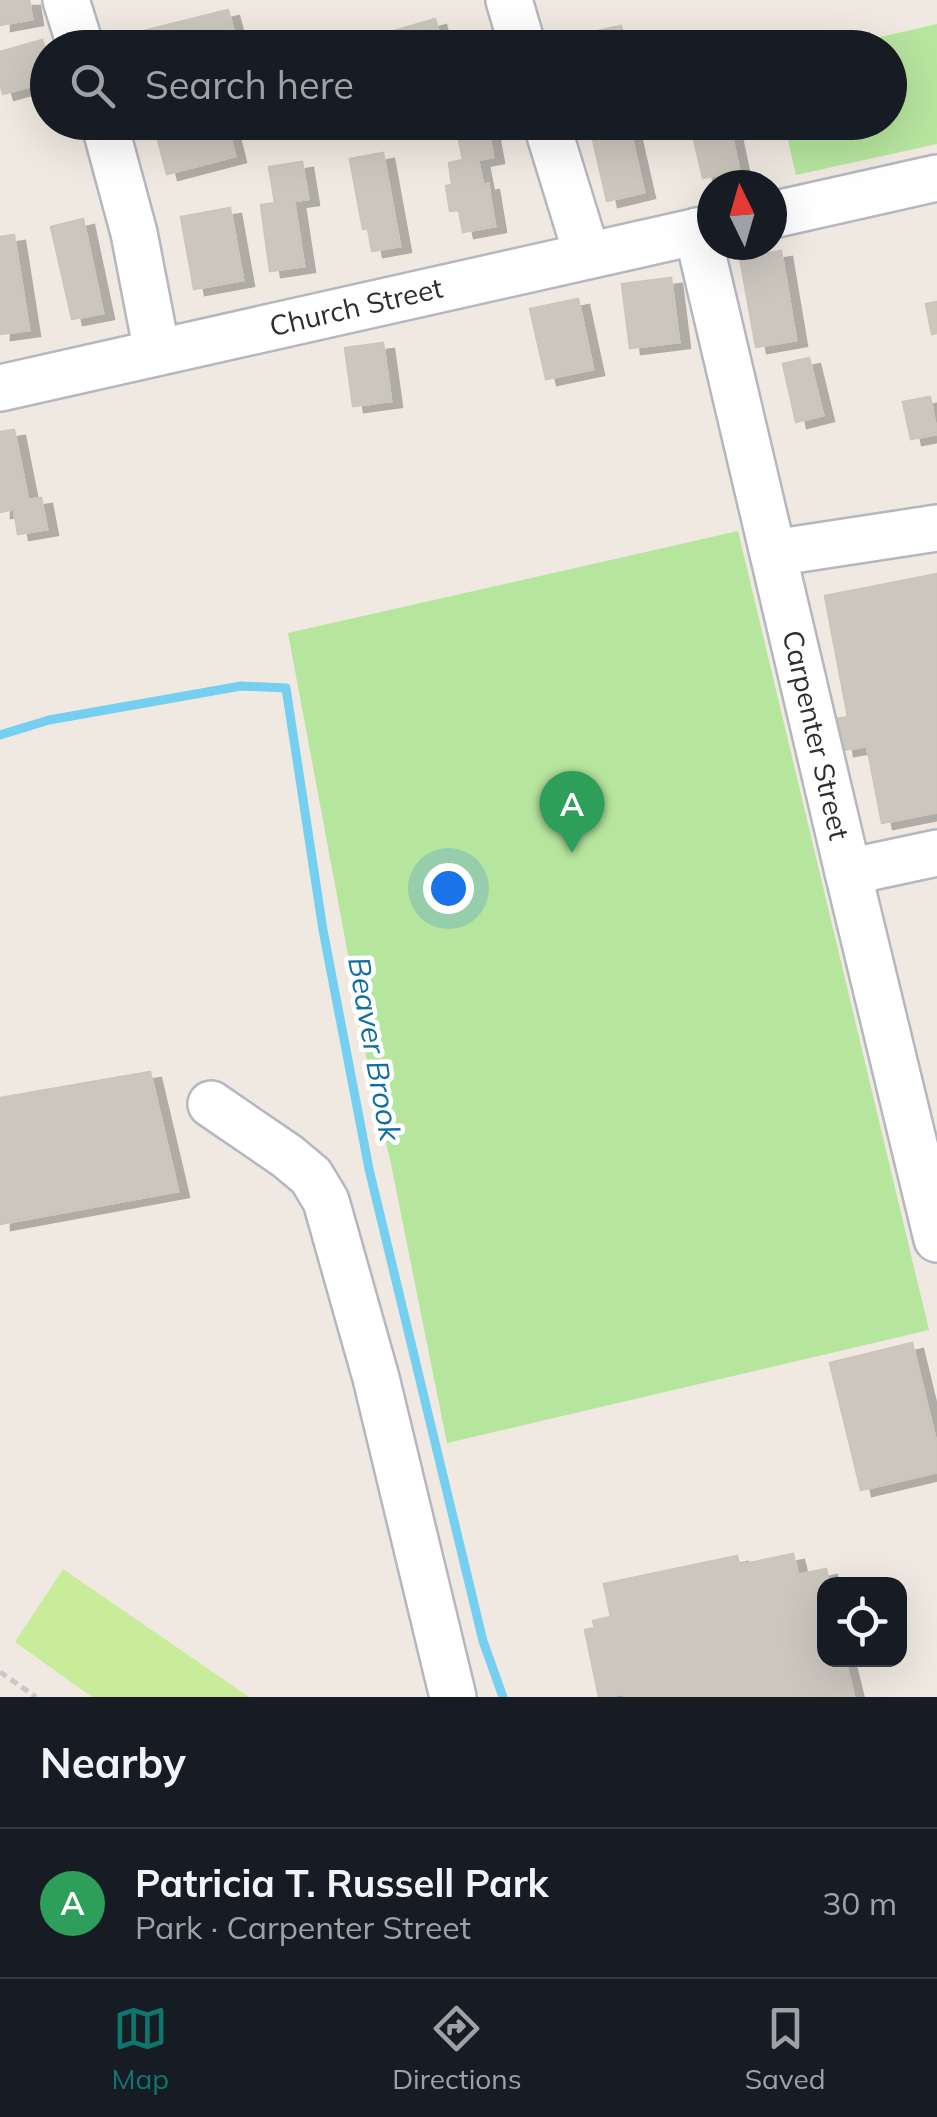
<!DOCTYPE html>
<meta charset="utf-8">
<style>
:root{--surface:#171b24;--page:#242831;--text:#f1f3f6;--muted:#9ea1a6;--line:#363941;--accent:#0f766e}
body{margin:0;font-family:Mulish,sans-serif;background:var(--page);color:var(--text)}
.controls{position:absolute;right:30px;bottom:30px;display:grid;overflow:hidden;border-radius:20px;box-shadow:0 10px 40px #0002}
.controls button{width:90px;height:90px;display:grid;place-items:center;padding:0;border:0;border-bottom:2px solid var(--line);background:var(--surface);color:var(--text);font:50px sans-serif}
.compass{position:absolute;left:697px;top:170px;width:90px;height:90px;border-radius:50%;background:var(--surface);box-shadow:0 10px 40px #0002;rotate:355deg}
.you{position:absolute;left:448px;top:888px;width:35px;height:35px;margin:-25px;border:8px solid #fff;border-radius:50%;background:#1a73e8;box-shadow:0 0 0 15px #1a73e833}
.badge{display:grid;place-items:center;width:65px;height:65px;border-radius:50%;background:var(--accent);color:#fff;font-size:32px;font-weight:700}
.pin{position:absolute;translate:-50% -82px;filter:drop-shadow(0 2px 5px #0008)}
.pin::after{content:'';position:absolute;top:52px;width:35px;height:30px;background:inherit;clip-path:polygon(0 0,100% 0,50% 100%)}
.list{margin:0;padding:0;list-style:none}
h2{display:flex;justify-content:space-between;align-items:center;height:130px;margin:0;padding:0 40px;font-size:42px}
h2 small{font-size:32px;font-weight:400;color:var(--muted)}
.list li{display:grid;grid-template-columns:65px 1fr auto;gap:30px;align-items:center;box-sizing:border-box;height:150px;padding:0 40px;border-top:2px solid var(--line)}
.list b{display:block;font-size:38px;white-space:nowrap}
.list p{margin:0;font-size:32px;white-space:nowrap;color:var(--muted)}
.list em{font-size:32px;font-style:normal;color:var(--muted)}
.icon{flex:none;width:55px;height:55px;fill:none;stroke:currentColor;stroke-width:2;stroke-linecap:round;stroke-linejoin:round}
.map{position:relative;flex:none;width:937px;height:1697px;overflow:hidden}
.search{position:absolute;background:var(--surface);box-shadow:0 10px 40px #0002;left:30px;right:30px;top:30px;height:110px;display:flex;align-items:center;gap:25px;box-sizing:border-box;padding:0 35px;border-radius:55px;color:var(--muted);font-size:38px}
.sheet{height:280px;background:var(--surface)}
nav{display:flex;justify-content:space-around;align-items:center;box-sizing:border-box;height:140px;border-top:2px solid var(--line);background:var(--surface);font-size:28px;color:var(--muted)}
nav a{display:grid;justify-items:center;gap:5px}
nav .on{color:var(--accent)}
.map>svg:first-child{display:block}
</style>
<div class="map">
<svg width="937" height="1697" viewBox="0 0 937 1697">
<defs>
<filter id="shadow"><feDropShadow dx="11" dy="6" stdDeviation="0" flood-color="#0004"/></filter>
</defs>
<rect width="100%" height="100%" fill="#efe9e1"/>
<g fill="#b6e59e">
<path d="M 937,24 L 937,144 L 796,175 L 784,123 L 890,122 L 890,48 L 837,47 Z"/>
<path d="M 738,531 L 929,1330 L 447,1443 L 391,1164 L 353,999 L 352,993 L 355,992 L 288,633 Z"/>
</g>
<path fill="#c9ec9a" d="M 63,1569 L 249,1697 L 92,1697 L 15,1642 Z"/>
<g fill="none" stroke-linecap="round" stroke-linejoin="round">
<path stroke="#75cff0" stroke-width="9" d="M 0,735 L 49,720 L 241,686 L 286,688 L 323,930 L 369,1169 L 483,1641 L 503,1697"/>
</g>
<g fill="#cbc7bf" stroke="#cbc5ba" stroke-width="2.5" filter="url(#shadow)">
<path d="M 0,0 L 29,0 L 32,19 L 0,25 Z"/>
<path d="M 228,10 L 236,40 L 206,48 L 131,48 L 128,35 Z"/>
<path d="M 435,19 L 443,48 L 376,48 L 373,37 Z"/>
<path d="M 621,26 L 626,48 L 571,48 L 569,37 Z"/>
<path d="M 42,40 L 48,59 L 48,81 L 3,94 L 0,83 L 0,52 Z"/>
<path d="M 589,122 L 628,122 L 644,192 L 607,201 Z"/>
<path d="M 690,122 L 729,123 L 739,170 L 703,178 Z"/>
<path d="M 487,124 L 493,157 L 478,160 L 483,185 L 488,184 L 495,226 L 463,232 L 459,210 L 450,211 L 446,186 L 452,185 L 449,163 L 463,160 L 457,130 Z"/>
<path d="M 197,127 L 201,139 L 229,132 L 235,156 L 167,174 L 157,136 Z"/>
<path d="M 383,153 L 400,246 L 372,251 L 368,228 L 363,229 L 350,159 Z"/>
<path d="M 302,162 L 308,199 L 294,201 L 304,266 L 270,271 L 261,205 L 275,203 L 269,167 Z"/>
<path d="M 230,208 L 243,280 L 194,289 L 181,217 Z"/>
<path d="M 83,219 L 103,313 L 72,319 L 51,227 Z"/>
<path d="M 14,235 L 29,330 L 0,334 L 0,237 Z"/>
<path d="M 781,251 L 796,340 L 756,347 L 740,258 Z"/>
<path d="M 671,278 L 679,342 L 630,348 L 622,284 Z"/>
<path d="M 578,299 L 593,369 L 546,379 L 530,309 Z"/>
<path d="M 937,302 L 937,333 L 932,334 L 926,304 Z"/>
<path d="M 383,343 L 391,401 L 353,406 L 345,348 Z"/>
<path d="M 809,358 L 823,415 L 796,422 L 783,364 Z"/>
<path d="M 930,397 L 937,434 L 911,439 L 903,402 Z"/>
<path d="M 14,430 L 28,500 L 41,498 L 47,529 L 18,534 L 14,509 L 0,512 L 0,432 Z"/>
<path d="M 937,574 L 937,812 L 882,823 L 867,746 L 843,750 L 837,719 L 848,717 L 825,596 Z"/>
<path d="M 150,1072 L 178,1191 L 0,1224 L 0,1098 Z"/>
<path d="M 912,1343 L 937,1446 L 937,1472 L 861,1490 L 830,1363 Z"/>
<path d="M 793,1554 L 798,1575 L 826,1569 L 829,1584 L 824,1584 L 824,1660 L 845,1660 L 854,1697 L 625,1697 L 624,1694 L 599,1697 L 585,1630 L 595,1628 L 593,1621 L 611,1617 L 604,1584 L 737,1556 L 739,1565 Z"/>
</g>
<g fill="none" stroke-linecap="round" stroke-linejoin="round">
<defs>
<g id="minor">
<path d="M 66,0 L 81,48"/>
<path d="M 509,0 L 523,48"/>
<path d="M 104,122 L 134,233 L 157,352"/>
<path d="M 546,122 L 587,255"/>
<path d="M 772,215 L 937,178"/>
<path d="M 697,231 L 848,872 L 937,1239"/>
<path d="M 0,388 L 712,228"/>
<path d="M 773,553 L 937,528"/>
<path d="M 848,872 L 937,853"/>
<path d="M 211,1104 L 287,1156 L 311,1176 L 326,1201 L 376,1378 L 453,1697"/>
</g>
</defs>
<use href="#minor" stroke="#b4b7c1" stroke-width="50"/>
<path stroke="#c9c9c9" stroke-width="5" stroke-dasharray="8 5" stroke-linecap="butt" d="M 0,1672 L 36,1697"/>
<use href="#minor" stroke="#fff" stroke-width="45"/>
</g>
<g text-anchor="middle" stroke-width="9" stroke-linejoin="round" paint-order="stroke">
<g font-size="28" fill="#2e2e2e" stroke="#fff">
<text transform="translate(356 307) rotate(-13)" y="10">Church Street</text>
<text transform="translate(816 735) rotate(77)" y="10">Carpenter Street</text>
</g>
<g font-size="30" font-style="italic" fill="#0d6fa3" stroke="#fff">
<text transform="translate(374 1049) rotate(80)" y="10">Beaver Brook</text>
</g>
</g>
</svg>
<div class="controls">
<button><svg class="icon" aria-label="locate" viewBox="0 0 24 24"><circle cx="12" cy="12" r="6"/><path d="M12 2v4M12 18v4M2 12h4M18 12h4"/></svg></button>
</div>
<svg class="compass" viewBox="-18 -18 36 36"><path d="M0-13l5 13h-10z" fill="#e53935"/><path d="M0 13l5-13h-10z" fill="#9ea1a6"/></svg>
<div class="you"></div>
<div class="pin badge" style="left:572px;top:853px;background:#2e9e5b">A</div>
<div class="search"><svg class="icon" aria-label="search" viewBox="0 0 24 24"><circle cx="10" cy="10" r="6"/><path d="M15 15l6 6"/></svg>Search here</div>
</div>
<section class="sheet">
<h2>Nearby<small></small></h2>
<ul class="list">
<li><span class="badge" style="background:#2e9e5b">A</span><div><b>Patricia T. Russell Park</b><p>Park · Carpenter Street</p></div><em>30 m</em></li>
</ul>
</section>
<nav>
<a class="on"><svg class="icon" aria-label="map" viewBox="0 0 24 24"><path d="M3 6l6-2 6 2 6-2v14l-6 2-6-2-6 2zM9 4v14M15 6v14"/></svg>Map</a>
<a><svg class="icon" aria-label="directions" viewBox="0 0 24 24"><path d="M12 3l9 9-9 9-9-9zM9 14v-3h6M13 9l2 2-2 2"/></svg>Directions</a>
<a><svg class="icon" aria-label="saved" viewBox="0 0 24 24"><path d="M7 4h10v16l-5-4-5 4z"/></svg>Saved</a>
</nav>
